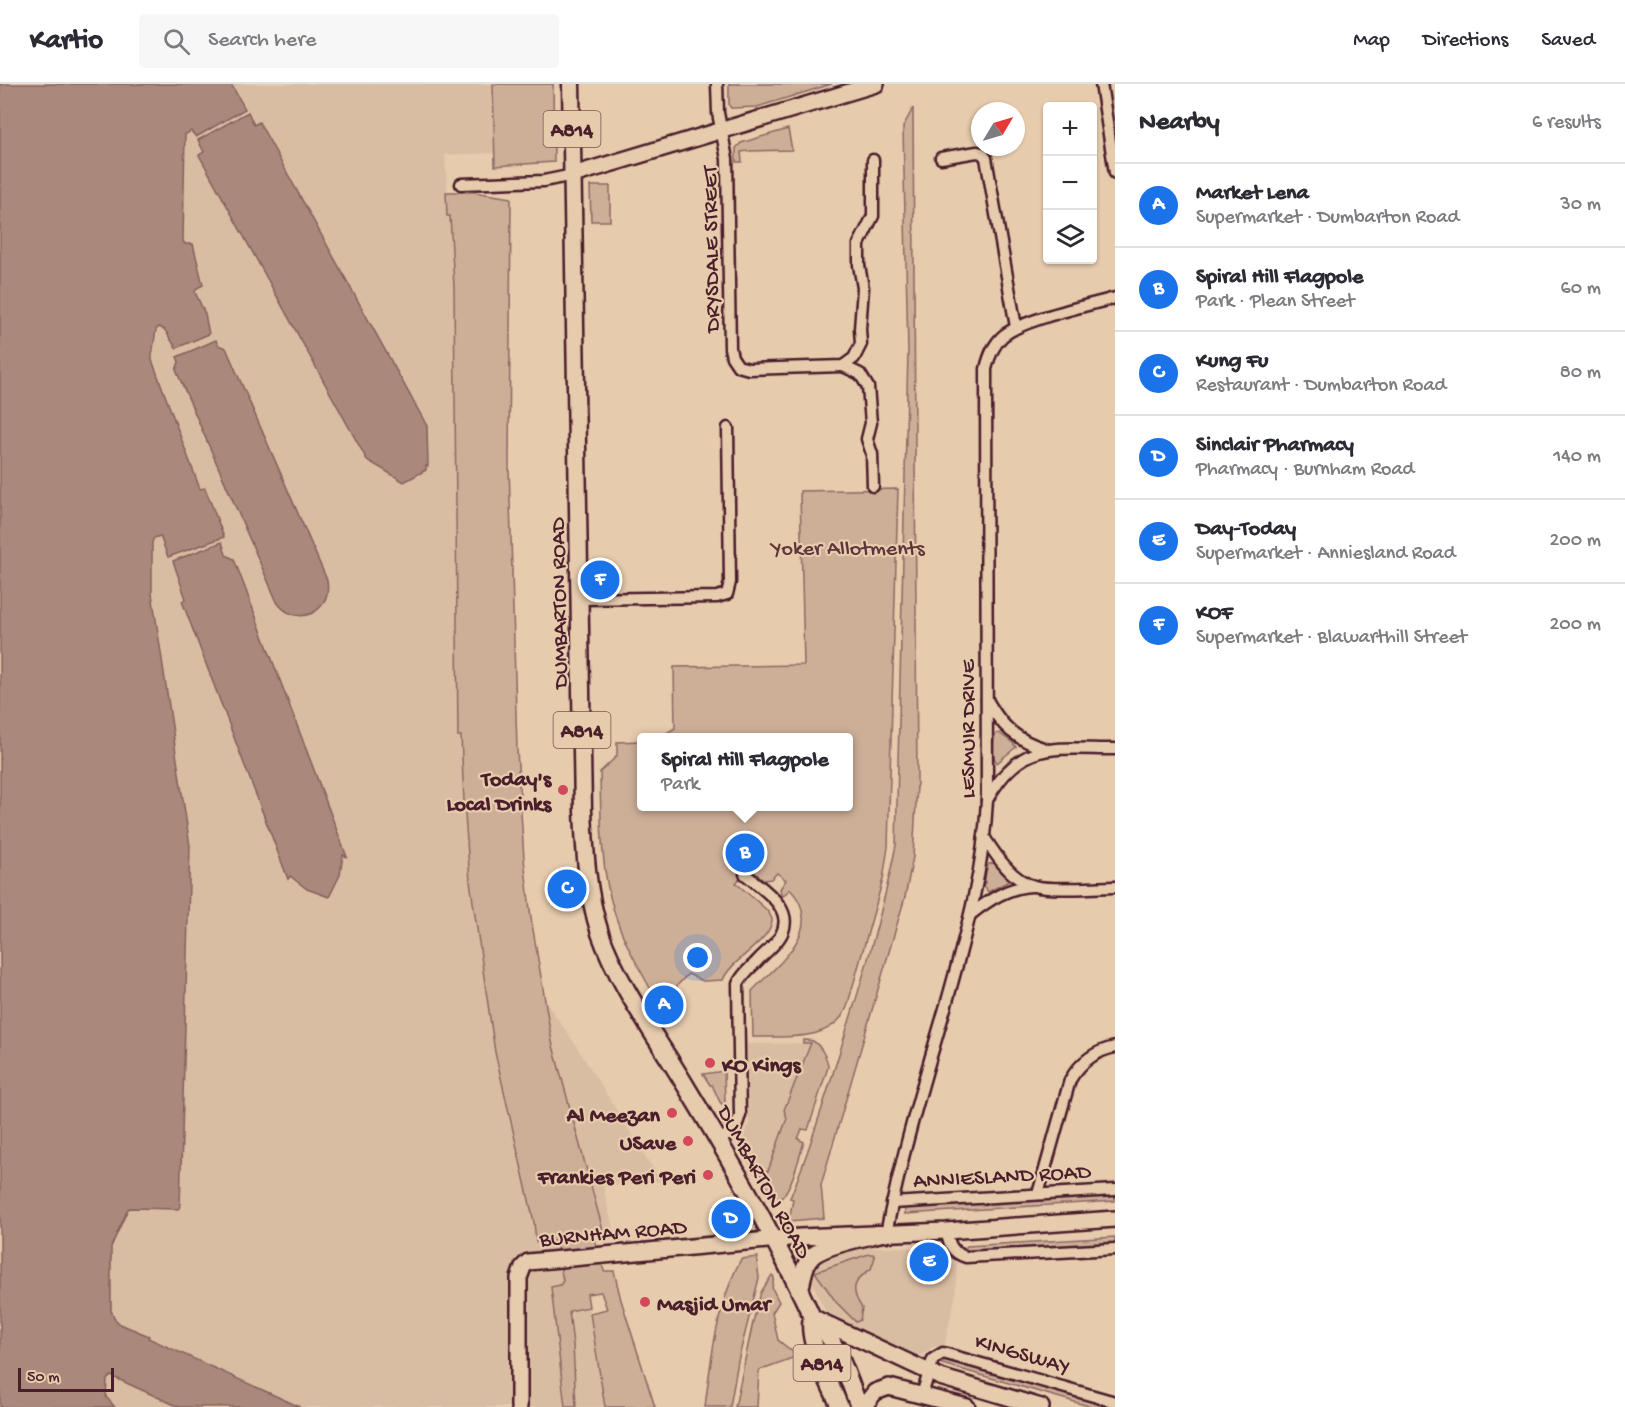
<!DOCTYPE html>
<meta charset="utf-8">
<style>
:root{--surface:#fff;--page:#f7f7f7;--text:#2b2b33;--muted:#7c7c81;--line:#e1e1e2;--accent:#1a73e8}
body{margin:0;font-family:"Gochi Hand",sans-serif;background:var(--page);color:var(--text)}
.controls{position:absolute;right:18px;top:18px;display:grid;overflow:hidden;border-radius:6px;box-shadow:0 2px 4px #0004}
.controls button{width:54px;height:54px;display:grid;place-items:center;padding:0;border:0;border-bottom:2px solid var(--line);background:var(--surface);color:var(--text);font:30px sans-serif}
.compass{position:absolute;left:971px;top:18px;width:54px;height:54px;border-radius:50%;background:var(--surface);box-shadow:0 2px 4px #0004;rotate:52deg}
.scale{position:absolute;left:18px;bottom:15px;width:96px;box-sizing:border-box;padding-left:6px;border:3px solid #4a1f2b;border-top:0;font-size:16px;line-height:21px;white-space:nowrap;color:#4a1f2b;-webkit-text-stroke:4px #e6cbad;paint-order:stroke}
.you{position:absolute;left:698px;top:874px;width:21px;height:21px;margin:-15px;border:4px solid #fff;border-radius:50%;background:#1a73e8;box-shadow:0 0 0 9px #1a73e833}
.badge{display:grid;place-items:center;width:39px;height:39px;border-radius:50%;background:var(--accent);color:#fff;font-size:20px;font-weight:700}
.pin{position:absolute;translate:-50% -50%;border:3px solid #fff;box-shadow:0 2px 6px #0006}
.popup{position:absolute;left:637px;top:649px;width:216px;height:78px;box-sizing:border-box;display:grid;place-content:center;border-radius:6px;background:var(--surface);filter:drop-shadow(0 2px 4px #0005);font-size:20px;white-space:nowrap;color:var(--muted)}
.popup b{font-size:22px;color:var(--text)}
.popup::after{content:'';position:absolute;left:50%;top:100%;margin-left:-12px;border:12px solid transparent;border-top-color:var(--surface)}
.list{margin:0;padding:0;list-style:none}
h2{display:flex;justify-content:space-between;align-items:center;height:78px;margin:0;padding:0 24px;font-size:26px}
h2 small{font-size:20px;font-weight:400;color:var(--muted)}
.list li{display:grid;grid-template-columns:39px 1fr auto;gap:18px;align-items:center;box-sizing:border-box;height:84px;padding:0 24px;border-top:2px solid var(--line)}
.list b{display:block;font-size:22px;white-space:nowrap}
.list p{margin:0;font-size:20px;white-space:nowrap;color:var(--muted)}
.list em{font-size:20px;font-style:normal;color:var(--muted)}
.icon{flex:none;width:33px;height:33px;fill:none;stroke:currentColor;stroke-width:2;stroke-linecap:round;stroke-linejoin:round}
.map{position:relative;flex:none;width:1115px;height:1323px;overflow:hidden}
header{display:flex;align-items:center;gap:36px;box-sizing:border-box;height:84px;padding:0 30px;background:var(--surface);border-bottom:2px solid var(--line)}
header strong{font-size:28px}
nav{display:flex;gap:33px;margin-inline-start:auto;font-size:21px}
.search{width:420px;height:54px;background:var(--page);display:flex;align-items:center;gap:15px;box-sizing:border-box;padding:0 21px;border-radius:6px;color:var(--muted);font-size:22px}
main{display:flex}
aside{flex:1;background:var(--surface)}
.map>svg:first-child{display:block}
</style>
<header>
<strong>Kartio</strong>
<div class="search"><svg class="icon" aria-label="search" viewBox="0 0 24 24"><circle cx="10" cy="10" r="6"/><path d="M15 15l6 6"/></svg>Search here</div>
<nav><a>Map</a><a>Directions</a><a>Saved</a></nav>
</header>
<main>
<div class="map">
<svg width="1115" height="1323" viewBox="0 0 1115 1323">
<rect width="100%" height="100%" fill="#e6cbad"/>
<filter id="ink" filterUnits="userSpaceOnUse"><feTurbulence type="fractalNoise" baseFrequency=".0167" numOctaves="2"/><feDisplacementMap in="SourceGraphic" scale="12" xChannelSelector="R" yChannelSelector="G"/><feConvolveMatrix kernelMatrix="1 2 1 2 8 2 1 2 1" color-interpolation-filters="sRGB"/></filter>
<g filter="url(#ink)">
<g fill="#d9bda2">
<path d="M 231,0 L 493,0 L 494,69 L 445,71 L 454,203 L 458,651 L 461,652 L 464,717 L 470,797 L 495,968 L 556,1157 L 569,1226 L 589,1223 L 605,1323 L 300,1323 L 148,1254 L 148,1252 L 123,1243 L 114,1234 L 111,1226 L 111,1163 L 128,1125 L 130,1124 L 178,1125 L 180,1123 L 190,762 L 150,494 L 152,455 L 160,452 L 168,473 L 205,404 L 200,406 L 152,276 L 158,244 L 163,244 L 176,264 L 207,245 L 204,229 L 195,208 L 197,204 L 203,201 L 193,160 L 185,160 L 183,157 L 184,53 L 186,49 L 191,47 L 196,52 L 245,26 Z"/>
<path d="M 544,915 L 575,960 L 661,1097 L 603,1102 L 614,1149 L 604,1150 L 552,958 Z"/>
<path d="M 812,959 L 784,1026 L 787,1034 L 768,1087 L 762,1087 L 754,1091 L 742,1067 L 742,1055 L 749,1039 L 747,960 Z"/>
<path d="M 867,1163 L 935,1164 L 941,1167 L 948,1176 L 957,1179 L 955,1214 L 944,1263 L 933,1263 L 922,1271 L 915,1272 L 891,1263 L 865,1247 L 854,1245 L 825,1227 L 810,1193 L 812,1180 L 828,1170 Z"/>
<path d="M 111,1292 L 179,1323 L 115,1323 L 106,1313 L 107,1296 Z"/>
</g>
<g fill="#cdaf98" stroke="#8c6762" stroke-width="1.5">
<path d="M 493,0 L 553,0 L 554,78 L 495,82 Z"/>
<path d="M 729,0 L 832,0 L 757,23 L 731,24 L 729,21 Z"/>
<path d="M 913,24 L 917,701 L 913,773 L 905,813 L 821,1101 L 824,1134 L 789,1137 L 793,1115 L 790,1114 C 808,1071 821,1027 835,983 C 858,910 881,837 896,761 L 908,268 L 903,43 Z"/>
<path d="M 788,45 L 792,66 L 748,67 L 741,68 L 742,78 L 736,78 L 736,64 L 741,59 Z"/>
<path d="M 590,102 L 610,102 L 610,137 L 591,137 Z"/>
<path d="M 446,108 L 473,108 L 511,114 L 509,381 L 517,666 L 524,775 L 531,834 L 552,958 L 604,1150 L 593,1152 L 604,1187 L 614,1187 L 621,1216 L 655,1323 L 605,1323 L 590,1229 L 607,1225 L 601,1208 L 587,1210 L 589,1223 L 569,1227 L 573,1261 L 576,1323 L 565,1323 L 551,1203 L 560,1201 L 563,1197 L 556,1157 L 536,1158 L 534,1138 L 495,968 L 470,797 L 464,717 L 461,652 L 458,652 L 454,203 L 450,132 L 447,132 Z"/>
<path d="M 898,405 L 888,763 L 883,795 L 847,923 C 832,959 786,952 753,953 L 752,907 C 778,880 827,845 790,805 L 782,813 L 780,805 L 786,796 L 777,789 L 771,795 L 764,796 L 749,784 L 736,799 L 768,827 L 772,835 C 772,857 731,875 723,896 L 703,897 L 688,890 L 674,905 L 656,915 C 641,887 623,858 614,827 C 600,783 601,734 600,688 L 617,672 L 617,658 L 641,657 L 642,722 L 849,722 L 849,654 L 660,653 L 675,644 L 674,583 L 804,581 L 800,407 Z"/>
<path d="M 999,649 L 1013,659 L 1016,663 L 997,679 C 992,673 992,657 996,650 Z"/>
<path d="M 994,779 L 1009,794 L 1009,797 L 988,808 C 983,802 985,787 989,780 Z"/>
<path d="M 803,956 C 805,956 811,956 813,957 C 820,961 828,975 828,983 L 808,1046 L 802,1045 L 798,1055 L 804,1058 C 799,1073 791,1110 777,1117 L 775,1121 L 760,1088 L 768,1087 L 787,1034 L 784,1026 L 811,959 L 803,959 Z"/>
<path d="M 724,987 L 725,1019 L 724,1022 L 720,1018 L 712,1001 L 710,1001 L 703,990 Z"/>
<path d="M 1115,1110 L 1115,1117 L 905,1130 L 905,1124 Z"/>
<path d="M 1115,1153 L 1115,1159 L 968,1167 L 965,1164 L 967,1162 Z"/>
<path d="M 869,1170 L 873,1170 L 875,1173 L 871,1185 C 854,1196 849,1205 862,1224 L 860,1236 L 856,1238 L 836,1218 L 815,1188 Z"/>
<path d="M 758,1173 L 757,1178 L 759,1194 L 738,1277 L 730,1323 L 705,1323 C 711,1274 717,1220 741,1175 Z"/>
<path d="M 772,1191 L 774,1193 L 772,1204 L 779,1218 L 772,1229 L 778,1256 L 798,1272 L 759,1286 L 757,1323 L 735,1323 L 753,1238 L 761,1208 Z"/>
<path d="M 943,1274 L 1115,1323 L 1092,1323 L 939,1279 Z"/>
</g>
<g fill="#aa897c" stroke="#845f5c" stroke-width="1.5">
<path d="M 0,0 L 231,0 L 245,25 L 196,53 L 191,47 L 185,51 L 183,157 L 185,160 L 193,160 L 203,201 L 197,204 L 195,208 L 205,230 L 209,250 L 176,264 L 165,246 L 159,243 L 156,246 L 152,272 L 152,276 L 200,405 L 205,404 L 224,453 L 168,473 L 160,452 L 154,454 L 152,458 L 152,509 L 190,762 L 180,1123 L 178,1125 L 130,1124 L 128,1125 L 111,1163 L 111,1226 L 114,1234 L 120,1240 L 149,1252 L 148,1254 L 300,1323 L 179,1323 L 111,1292 L 107,1296 L 106,1313 L 115,1323 L 0,1323 Z"/>
<path d="M 248,28 L 254,41 L 259,38 L 427,342 L 428,382 L 426,382 L 426,386 L 404,398 L 367,376 L 199,71 L 204,68 L 198,56 Z"/>
<path d="M 216,256 L 218,261 L 226,264 L 327,496 C 333,529 296,545 277,518 L 176,286 L 179,278 L 177,273 Z"/>
<path d="M 222,458 L 226,471 L 234,475 L 347,773 L 343,771 L 340,791 L 329,813 L 307,805 L 290,792 L 288,795 L 182,517 L 186,515 L 173,477 Z"/>
</g>
<g fill="none" stroke-linecap="round" stroke-linejoin="round">
<defs>
<g id="street">
<path d="M 717,0 L 718,29 L 727,75 L 730,264 L 732,273 L 738,282 L 749,285 L 843,282 L 854,274 L 861,260 L 860,245 L 863,204 L 859,181 L 859,160 L 873,132 L 873,76"/>
<path d="M 1101,0 L 1115,89"/>
<path d="M 941,74 L 977,68 L 982,69 L 986,74 L 1016,243"/>
<path d="M 461,100 L 544,97 L 573,91"/>
<path d="M 843,282 L 860,290 L 868,303 L 871,339 L 867,355 L 872,370 L 873,402"/>
<path d="M 580,515 L 717,513 L 727,510 L 730,498 L 728,344"/>
<path d="M 987,616 C 1002,643 1016,656 1046,665"/>
<path d="M 987,716 C 1021,655 1054,665 1115,665"/>
<path d="M 984,753 C 995,770 1012,797 1034,802 C 1053,807 1094,803 1115,803"/>
<path d="M 971,830 C 989,816 1008,803 1032,802"/>
<path d="M 718,1057 L 735,1046 L 740,1031 L 738,900 C 742,890 752,883 759,875 C 766,868 776,860 781,851 C 796,824 762,805 745,790"/>
<path d="M 1038,1110 L 1070,996 C 1080,979 1095,967 1115,963"/>
<path d="M 892,1119 L 1115,1106"/>
<path d="M 946,1147 C 949,1160 952,1169 966,1173 L 1115,1165"/>
<path d="M 886,1150 C 901,1072 924,996 946,921 C 965,853 984,786 987,716 L 986,285 C 989,272 993,261 1003,252 C 1021,236 1089,221 1115,214"/>
<path d="M 922,1311 L 933,1275 L 943,1269 L 1115,1318"/>
</g>
<g id="secondary">
<path d="M 573,91 L 876,0"/>
<path d="M 814,1234 L 940,1293 L 1041,1323"/>
<path d="M 519,1323 L 519,1194 L 523,1183 L 528,1178 L 800,1153 L 946,1147 L 1115,1135"/>
<path d="M 863,1323 L 875,1308 L 889,1303 L 967,1323"/>
</g>
<g id="primary">
<path d="M 571,0 L 583,727 C 585,769 587,809 600,849 C 619,903 658,955 687,1004 C 732,1078 776,1154 812,1233 C 835,1251 849,1296 859,1323"/>
<path d="M 800,1207 C 802,1197 803,1184 809,1176 C 817,1162 862,1154 878,1150"/>
<path d="M 812,1233 C 806,1258 830,1299 840,1323"/>
</g>
</defs>
<use href="#street" stroke="#4a1f2b" stroke-width="15"/>
<use href="#secondary" stroke="#4a1f2b" stroke-width="20"/>
<use href="#primary" stroke="#4a1f2b" stroke-width="21"/>
<use href="#street" stroke="#e6cbad" stroke-width="10"/>
<use href="#secondary" stroke="#e6cbad" stroke-width="15"/>
<use href="#primary" stroke="#e6cbad" stroke-width="16"/>
</g>
</g>
<g fill="#d1495b" stroke="#e6cbad" stroke-width="2">
<circle cx="563" cy="706" r="6"/>
<circle cx="710" cy="979" r="6"/>
<circle cx="672" cy="1029" r="6"/>
<circle cx="688" cy="1057" r="6"/>
<circle cx="708" cy="1091" r="6"/>
<circle cx="645" cy="1218" r="6"/>
</g>
<g text-anchor="middle" stroke-width="4.5" stroke-linejoin="round" paint-order="stroke">
<g fill="#e6cbad" stroke="#795352" stroke-width="1.5">
<rect x="543.5" y="27" width="57" height="36" rx="4.5"/>
<rect x="553.5" y="628" width="57" height="36" rx="4.5"/>
<rect x="793.5" y="1261" width="57" height="36" rx="4.5"/>
</g>
<g font-size="21" font-weight="bold" fill="#4a1f2b">
<text x="572" y="52">A814</text>
<text x="582" y="653">A814</text>
<text x="822" y="1286">A814</text>
</g>
<g font-size="22" fill="#4a1f2b" stroke="#e6cbad">
<text transform="translate(709 165) rotate(-91)" y="8">DRYSDALE STREET</text>
<text transform="translate(557 519) rotate(-91)" y="8">DUMBARTON ROAD</text>
<text transform="translate(966 645) rotate(-90)" y="8">LESMUIR DRIVE</text>
<text transform="translate(1002 1090) rotate(-3)" y="8">ANNIESLAND ROAD</text>
<text transform="translate(766 1097) rotate(61)" y="8">DUMBARTON ROAD</text>
<text transform="translate(613 1147) rotate(-5)" y="8">BURNHAM ROAD</text>
<text transform="translate(1023 1268) rotate(16)" y="8">KINGSWAY</text>
</g>
<g font-size="22" fill="#5e353b" stroke="#e6cbad">
<text x="848" y="470">Yoker Allotments</text>
</g>
<g font-size="22" font-weight="bold" fill="#4a1f2b" stroke="#e6cbad" text-anchor="end">
<text x="551" y="701">Today's<tspan x="551" dy="25">Local Drinks</tspan></text>
<text x="722" y="987" text-anchor="start">KO Kings</text>
<text x="660" y="1037">Al Meezan</text>
<text x="676" y="1065">USave</text>
<text x="696" y="1099">Frankies Peri Peri</text>
<text x="657" y="1226" text-anchor="start">Masjid Umar</text>
</g>
</g>
</svg>
<div class="controls">
<button>+</button>
<button>−</button>
<button><svg class="icon" aria-label="layers" viewBox="0 0 24 24"><path d="M12 4l9 5-9 5-9-5zM3 14l9 5 9-5"/></svg></button>
</div>
<svg class="compass" viewBox="-18 -18 36 36"><path d="M0-13l5 13h-10z" fill="#e53935"/><path d="M0 13l5-13h-10z" fill="#7c7c81"/></svg>
<div class="scale">50 m</div>
<div class="you"></div>
<div class="pin badge" style="left:664px;top:921px">A</div>
<div class="pin badge" style="left:745px;top:769px">B</div>
<div class="popup"><b>Spiral Hill Flagpole</b>Park</div>
<div class="pin badge" style="left:567px;top:805px">C</div>
<div class="pin badge" style="left:731px;top:1135px">D</div>
<div class="pin badge" style="left:929px;top:1178px">E</div>
<div class="pin badge" style="left:600px;top:496px">F</div>
</div>
<aside>
<h2>Nearby<small>6 results</small></h2>
<ul class="list">
<li><span class="badge">A</span><div><b>Market Lena</b><p>Supermarket · Dumbarton Road</p></div><em>30 m</em></li>
<li><span class="badge">B</span><div><b>Spiral Hill Flagpole</b><p>Park · Plean Street</p></div><em>60 m</em></li>
<li><span class="badge">C</span><div><b>Kung Fu</b><p>Restaurant · Dumbarton Road</p></div><em>80 m</em></li>
<li><span class="badge">D</span><div><b>Sinclair Pharmacy</b><p>Pharmacy · Burnham Road</p></div><em>140 m</em></li>
<li><span class="badge">E</span><div><b>Day-Today</b><p>Supermarket · Anniesland Road</p></div><em>200 m</em></li>
<li><span class="badge">F</span><div><b>KOF</b><p>Supermarket · Blawarthill Street</p></div><em>200 m</em></li>
</ul>
</aside>
</main>
